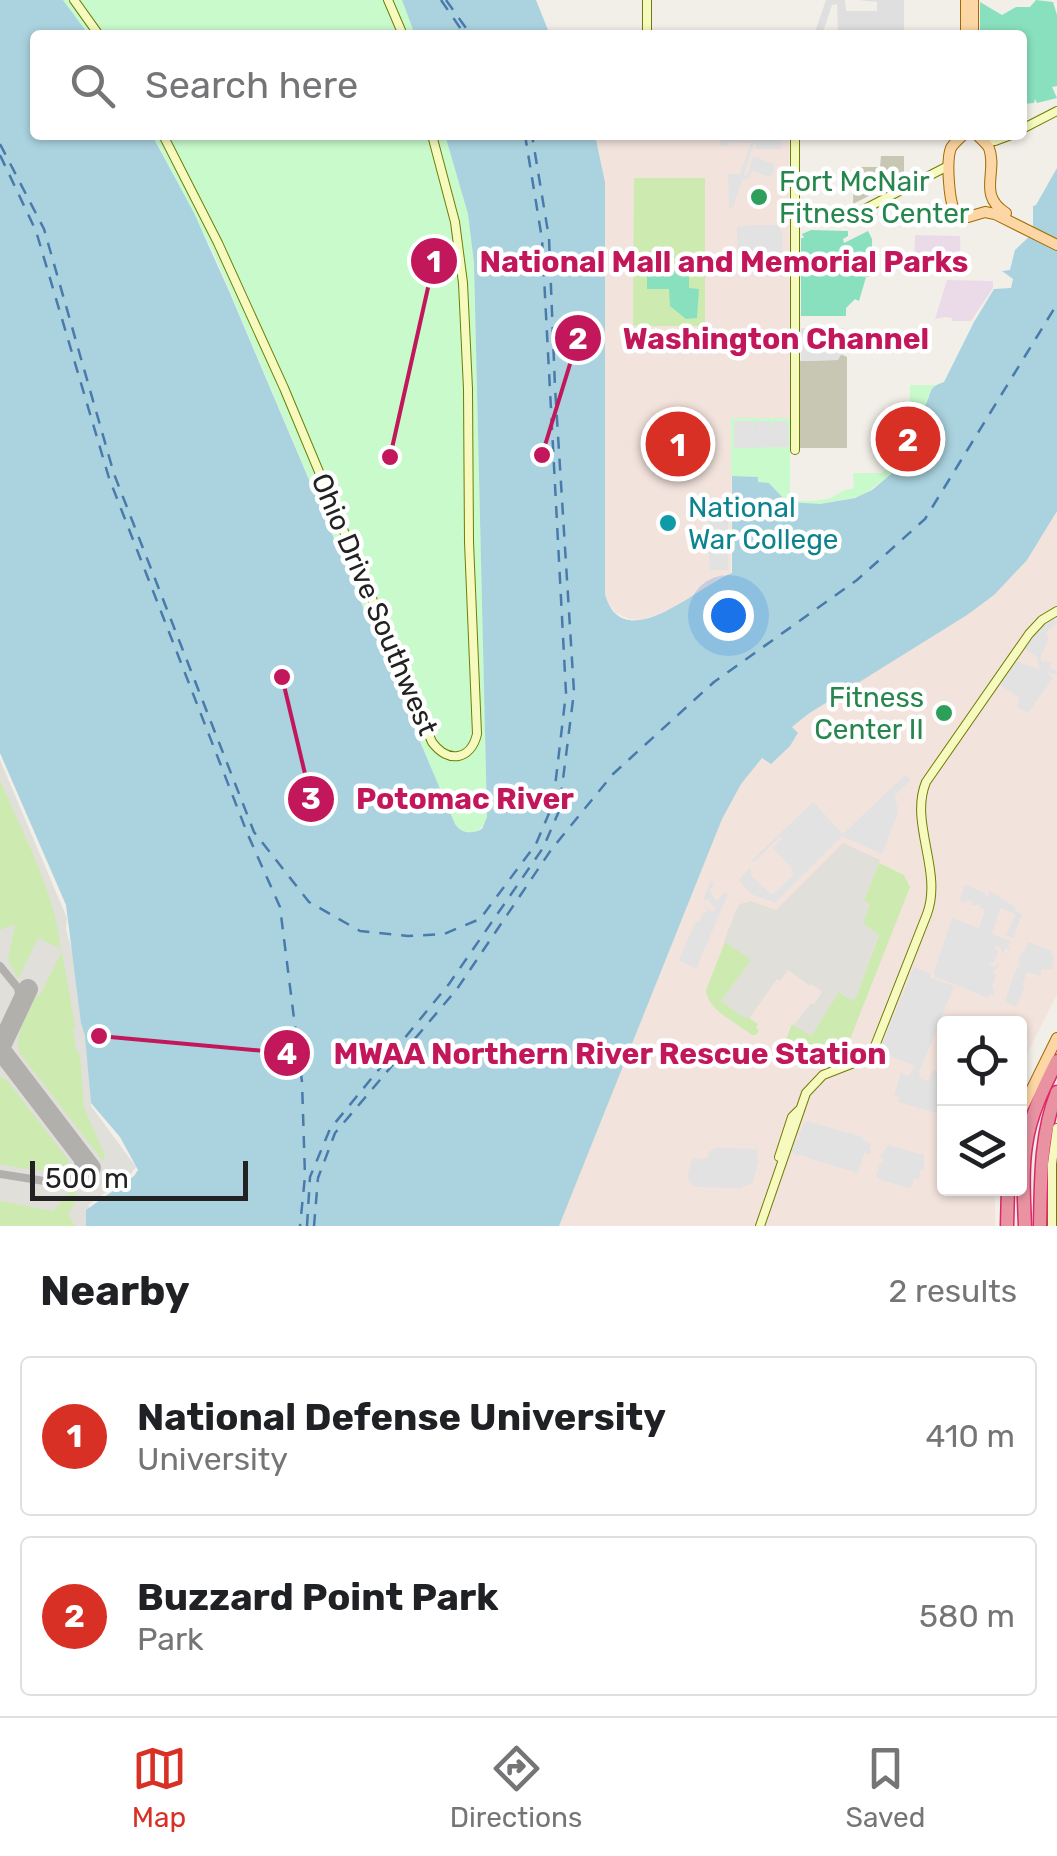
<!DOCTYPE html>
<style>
:root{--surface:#fff;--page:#f2f2f2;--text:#202124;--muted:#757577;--line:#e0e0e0;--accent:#d93025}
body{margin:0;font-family:Rubik,sans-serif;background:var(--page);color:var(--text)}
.controls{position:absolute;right:30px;bottom:30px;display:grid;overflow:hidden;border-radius:10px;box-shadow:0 2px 8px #0004}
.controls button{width:90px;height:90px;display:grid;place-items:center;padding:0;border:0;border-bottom:2px solid var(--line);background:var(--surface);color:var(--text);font:50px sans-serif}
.scale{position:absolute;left:30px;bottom:25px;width:218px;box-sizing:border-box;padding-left:10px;border:5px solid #222;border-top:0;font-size:28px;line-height:35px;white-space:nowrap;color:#222;-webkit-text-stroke:8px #fff;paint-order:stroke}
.you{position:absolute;left:728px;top:615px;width:35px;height:35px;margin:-25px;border:8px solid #fff;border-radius:50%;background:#1a73e8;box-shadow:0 0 0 15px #1a73e833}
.badge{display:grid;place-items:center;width:65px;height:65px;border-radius:50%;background:var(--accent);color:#fff;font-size:32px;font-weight:700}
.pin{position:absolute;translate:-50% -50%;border:5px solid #fff;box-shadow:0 2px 10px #0006}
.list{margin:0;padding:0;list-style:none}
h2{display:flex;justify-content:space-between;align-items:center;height:130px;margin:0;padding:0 40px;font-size:42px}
h2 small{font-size:32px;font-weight:400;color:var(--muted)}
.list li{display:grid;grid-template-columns:65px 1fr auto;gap:30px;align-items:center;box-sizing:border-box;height:160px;margin:0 20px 20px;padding:0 20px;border:2px solid var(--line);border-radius:10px}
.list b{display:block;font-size:38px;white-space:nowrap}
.list p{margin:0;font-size:32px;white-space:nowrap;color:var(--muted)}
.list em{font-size:32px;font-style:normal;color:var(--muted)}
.icon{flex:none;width:55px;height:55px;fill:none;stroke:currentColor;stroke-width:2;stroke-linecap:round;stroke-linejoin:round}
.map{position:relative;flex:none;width:1057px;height:1226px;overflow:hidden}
.search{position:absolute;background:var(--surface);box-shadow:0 2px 8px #0004;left:30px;right:30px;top:30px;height:110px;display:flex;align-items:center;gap:25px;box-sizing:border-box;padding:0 35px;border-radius:10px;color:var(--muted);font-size:38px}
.sheet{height:490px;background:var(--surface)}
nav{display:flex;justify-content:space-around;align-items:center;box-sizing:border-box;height:140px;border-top:2px solid var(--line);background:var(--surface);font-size:28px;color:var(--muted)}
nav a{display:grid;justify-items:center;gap:5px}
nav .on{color:var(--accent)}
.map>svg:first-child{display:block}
</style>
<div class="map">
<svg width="1057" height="1226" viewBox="0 0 1057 1226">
<rect width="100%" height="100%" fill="#f2efe9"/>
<path fill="#e0dfdf" d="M 826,0 L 845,0 L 846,11 L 877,11 L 877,2 L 858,0 L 904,0 L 904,31 L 893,31 L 892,35 L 838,35 L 837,4 L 832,5 L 822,35 L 814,35 Z"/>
<g fill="#ebdbe8">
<path d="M 915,235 L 960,236 L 961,269 L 914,270 Z"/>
<path d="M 947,280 L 993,281 L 993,288 L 971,321 L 952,321 L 952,318 L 945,317 L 935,319 Z"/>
</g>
<g fill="#f3e3dd">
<path d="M 595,135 L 789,135 L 790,418 L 732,418 L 731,573 L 719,577 L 712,584 L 677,607 L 641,620 L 630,619 L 616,613 L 607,601 L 605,594 L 605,182 Z"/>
<path d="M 1057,462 L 1057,994 L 1020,1069 L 1020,1024 L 944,1024 L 944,1188 L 995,1189 L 995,1226 L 530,1226 L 703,799 Z"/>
</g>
<g fill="#e1dfda">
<path d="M 0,760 L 67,918 L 66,929 L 74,958 L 83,1027 L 89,1048 L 91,1106 L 136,1167 L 129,1176 L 89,1204 L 88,1226 L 0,1226 Z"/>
<path d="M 843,843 L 880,860 L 864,900 L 871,903 L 879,934 L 856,997 L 853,1002 L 840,992 L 810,1037 L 794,1025 L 811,1003 L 814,1004 L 822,992 L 812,984 L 810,986 L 788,970 L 780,981 L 777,979 L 749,1019 L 743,1018 L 721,1001 L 750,961 L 724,941 L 736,910 L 740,904 L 751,901 L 776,910 Z"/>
</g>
<g fill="#c7c7b4">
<path d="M 881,156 L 904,156 L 904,178 L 853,204 L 854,167 L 880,167 Z"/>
<path d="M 841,354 L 847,357 L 847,448 L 800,448 L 798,444 L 798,361 L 837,360 Z"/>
</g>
<g fill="#cdebb0">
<path d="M 634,178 L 705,178 L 705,326 L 633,326 Z"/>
<path d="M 0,780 C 23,834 54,890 61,949 L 38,938 L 18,979 L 8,959 L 15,926 L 12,925 L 0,930 Z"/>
<path d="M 879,863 L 904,875 L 910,887 L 849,1042 C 833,1055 801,1054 785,1042 L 792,1024 L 811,1036 L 839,992 L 852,1001 L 856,997 L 879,935 L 863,923 L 870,904 L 864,900 Z"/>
<path d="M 725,942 L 751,960 L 721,1001 L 743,1017 L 749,1018 L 758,1024 L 756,1028 L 759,1030 L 756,1035 L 752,1035 C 737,1023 707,1010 706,990 Z"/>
<path d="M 62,951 L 75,1026 L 73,1030 L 76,1050 L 80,1055 L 84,1107 L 105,1156 L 103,1161 L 19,1052 C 15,1031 28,1013 37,994 L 40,995 Z"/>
<path d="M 0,1077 L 6,1079 L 69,1161 L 66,1168 C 46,1174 21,1168 0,1164 Z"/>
<path d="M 76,1185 L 76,1201 L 68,1214 L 75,1226 L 0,1226 L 0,1201 L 53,1211 Z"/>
</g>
<g fill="#c8facc">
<path d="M 63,0 L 402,0 L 415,35 L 89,35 Z"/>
<path d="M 153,135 L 445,135 L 468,214 L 474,263 L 487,817 C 483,834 466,837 455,824 L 214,254 Z"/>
<path d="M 910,385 L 936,385 L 929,392 L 928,409 L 921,424 L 918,423 L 903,450 L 898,468 L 862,496 L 820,504 L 798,504 L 787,502 L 769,483 L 758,482 L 757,477 L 731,476 L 731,418 L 790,418 L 790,495 L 798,495 L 798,501 C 808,501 821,501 830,498 C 840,494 842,489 852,489 L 854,486 L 853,473 L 881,473 L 895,463 L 909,429 Z"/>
</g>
<g fill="#88e0be">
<path d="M 1036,0 L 1053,2 L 1057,15 L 1057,86 L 1052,87 L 1057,98 L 1037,103 L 1035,99 L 1034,103 L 1022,104 L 1022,35 L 980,35 L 980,2 L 1002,15 L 1016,7 L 1030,7 Z"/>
<path d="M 811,230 L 848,231 L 848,236 L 843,239 L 844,243 L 868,231 L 872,239 L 872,254 L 869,277 L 866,277 L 859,301 L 855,299 L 846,308 L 846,316 L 801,316 L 801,238 L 804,238 L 802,234 Z"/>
<path d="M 647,265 L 689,265 L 689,288 L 699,289 L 697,318 L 686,319 L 670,306 L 669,289 L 647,289 Z"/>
</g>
<g fill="#e2e2e2">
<path d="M 719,135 L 724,139 L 733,139 L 734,135 L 781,135 L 781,149 L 755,149 L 756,144 L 754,144 L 744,175 L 748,175 L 752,158 L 755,157 L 774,164 L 774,172 L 769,177 L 752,171 L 749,178 L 742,180 L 733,207 L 729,208 L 728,174 L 737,174 L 738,176 L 740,174 L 751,143 L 729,142 L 728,146 L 720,146 Z"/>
<path d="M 749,225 L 750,228 L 751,225 L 778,225 L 783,234 L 781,273 L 754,271 L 754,273 L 747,273 L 745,271 L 745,275 L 739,275 L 741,272 L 737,269 L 737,227 Z"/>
<path d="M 801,328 L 843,328 L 845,331 L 845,354 L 841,355 L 838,360 L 801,361 Z"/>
<path d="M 734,421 L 752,421 L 752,434 L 753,421 L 770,421 L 771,429 L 772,421 L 788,421 L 789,447 L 734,448 Z"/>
<path d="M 712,506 L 722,506 L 722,510 L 728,510 L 728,570 L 711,570 L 709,565 L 709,510 L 712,509 Z"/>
<path d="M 1051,620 L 1057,621 L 1057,624 L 1049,629 L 1046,635 L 1049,637 L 1040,659 L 1043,662 L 1044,660 L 1051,663 L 1050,668 L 1057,671 L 1057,675 L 1045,671 L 1053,678 L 1028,713 L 1017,707 L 1019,698 L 999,684 L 1016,661 L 1040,670 L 1036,656 L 1024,649 L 1037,632 Z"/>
<path d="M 905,775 L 911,780 L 895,795 L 898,813 L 882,854 L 842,836 L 775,903 L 751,894 L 739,880 L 749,868 L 751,869 L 751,875 L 772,895 L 794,874 L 791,870 L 792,868 L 772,848 L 782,839 L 780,837 L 754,862 L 752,860 L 813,802 L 843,834 Z"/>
<path d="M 711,880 L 714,885 L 709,890 L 716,901 L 726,892 L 728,894 L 696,969 L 679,960 L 696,921 L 699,922 L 703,913 L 708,912 L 704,905 L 711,911 L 710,914 L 716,909 L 708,900 L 703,900 Z"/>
<path d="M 965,884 L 986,894 L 986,900 L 990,891 L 1015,907 L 1015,910 L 1022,915 L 1013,938 L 1006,935 L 1016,914 L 1000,908 L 992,934 L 1012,942 L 1011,944 L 1007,943 L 1010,948 L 1005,949 L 1002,955 L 1001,948 L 996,946 L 995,949 L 998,951 L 994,963 L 990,962 L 989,965 L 994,967 L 999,962 L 997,969 L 992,972 L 996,975 L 992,987 L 994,991 L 993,995 L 989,994 L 988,998 L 934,976 L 934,972 L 952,918 L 979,928 L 985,910 L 980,907 L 980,905 L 972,905 L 972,902 L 968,900 L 966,903 L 959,901 Z"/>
<path d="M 1028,942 L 1052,951 L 1051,956 L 1054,957 L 1052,969 L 1042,969 L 1040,976 L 1027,972 L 1022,986 L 1025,987 L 1016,1007 L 1005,1001 L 1016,969 L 1018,969 L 1020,963 L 1018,961 L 1022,951 L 1024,952 Z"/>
<path d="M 914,967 L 931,974 L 930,978 L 954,986 L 919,1073 L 921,1079 L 929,1081 L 932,1070 L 944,1073 L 944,1149 L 936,1144 L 937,1140 L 940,1140 L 943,1127 L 941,1125 L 944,1115 L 898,1102 L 899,1097 L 894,1095 L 901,1073 L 909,1076 L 915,1066 L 879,1052 Z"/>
<path d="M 807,1121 L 863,1137 L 863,1140 L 871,1144 L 869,1150 L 871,1151 L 870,1154 L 864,1153 L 858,1173 L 807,1158 L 806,1156 L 794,1155 L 792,1151 L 788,1152 L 792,1144 L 793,1148 L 797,1139 L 800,1139 L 799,1135 L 804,1123 L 806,1124 Z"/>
<path d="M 888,1145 L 924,1155 L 924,1171 L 920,1169 L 919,1180 L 914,1178 L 912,1186 L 908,1188 L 878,1179 L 876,1176 L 880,1163 L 882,1163 L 884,1159 L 880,1158 L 882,1154 Z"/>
<path d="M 716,1148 L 757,1149 L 757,1159 L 759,1160 L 752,1184 L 743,1186 L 742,1188 L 694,1187 L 687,1177 L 692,1159 L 707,1158 L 709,1152 Z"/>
</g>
<g fill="#aad3df">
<path d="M 0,0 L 63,0 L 89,35 L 35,35 L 35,135 L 152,135 L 194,213 L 229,291 L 455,824 C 462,834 472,834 482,829 L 487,817 L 474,263 L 468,214 L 445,135 L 595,135 L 605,182 L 605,594 C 623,660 702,583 732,573 L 732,476 L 758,477 L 758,482 L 769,483 L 787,502 L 820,504 L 855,498 L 872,490 L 898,468 L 903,450 L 918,423 L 921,424 L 928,410 L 924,407 C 933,395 925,388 944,382 L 974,322 L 994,289 L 1011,288 L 1013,279 L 1002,271 L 1010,270 L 1015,250 L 1033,233 L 1033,206 L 1036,205 L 1057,168 L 1057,511 L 1027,560 L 994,595 L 967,615 L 808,714 L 792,727 L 798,733 L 796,736 L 790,746 L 771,764 L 762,758 L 741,784 L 722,819 L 559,1226 L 86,1226 L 86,1210 L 134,1176 L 138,1170 L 120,1137 L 91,1103 L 85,1036 L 81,1023 L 66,905 L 0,753 Z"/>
<path d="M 402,0 L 536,0 L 550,35 L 415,35 Z"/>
</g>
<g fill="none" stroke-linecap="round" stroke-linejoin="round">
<g stroke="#4a7aab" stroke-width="2.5" stroke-dasharray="12 10" stroke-linecap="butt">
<path d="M 441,0 L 465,35"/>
<path d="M 446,0 L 471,35"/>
<path d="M 0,144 L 44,229 L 114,474 L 254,832 L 309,902 L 360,931 L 408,936 L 444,934 L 480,919 L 536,844 L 553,804 L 566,693 L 542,239 L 525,135"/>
<path d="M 0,155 L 36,231 L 109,478 L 248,835 L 280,907 L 302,1082 L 305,1176 L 300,1226"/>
<path d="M 307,1226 L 310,1177 L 330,1129 L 449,984 L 543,848 L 559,811 L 574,692 L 555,387 L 549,238 L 532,135"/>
<path d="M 314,1226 L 318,1178 L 335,1133 L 457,989 L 551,850 L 613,774 L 714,682 L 857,580 L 925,519 L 1057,304"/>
</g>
<g stroke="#b1b0ac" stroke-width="8">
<path d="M 0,966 L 18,988 L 21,1005"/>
<path d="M 0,1174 L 57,1183 C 77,1181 80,1168 78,1151"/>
</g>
<g stroke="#b1b0ac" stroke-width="20">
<path d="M 0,1048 L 28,989"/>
<path d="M 0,1049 L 91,1168"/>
</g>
<defs>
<g id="secondary">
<path d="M 74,0 L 99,35"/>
<path d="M 388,0 L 403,35"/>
<path d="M 647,35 L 647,0"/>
<path d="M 1022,129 L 1057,111"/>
<path d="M 163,135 L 218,243 L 284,388 L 432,742 C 448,764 471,760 477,734 L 469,542 L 468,389 L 463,283 L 455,222 L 432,135"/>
<path d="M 984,141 L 995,141 L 1011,135"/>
<path d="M 795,216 L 855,214 L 948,166"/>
<path d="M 795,450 L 795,135"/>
<path d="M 779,1157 L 792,1117 L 798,1111"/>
<path d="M 760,1226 L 806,1093 L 823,1075 L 859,1061 L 875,1046 L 927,914 C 943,871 909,823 926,782 L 1029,634 L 1042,620 L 1057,611"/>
<path d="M 1052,1226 L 1052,1164 L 1057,1128"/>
</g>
<g id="primary">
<path d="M 966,0 L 966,35"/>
<path d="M 973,0 L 973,35"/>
<path d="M 963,135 C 960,138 953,144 951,148 C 946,160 949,198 954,210 L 968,217 L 985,212 L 995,214 L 1057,245"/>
<path d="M 977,135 C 981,139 986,143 989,148 C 998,172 977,195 1006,213"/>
<path d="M 1020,1113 L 1057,1038"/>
</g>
<g id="highway">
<path d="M 1007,1226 L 1008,1188"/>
<path d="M 1025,1226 C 1024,1199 1022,1171 1026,1145 C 1030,1115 1044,1087 1057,1061"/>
<path d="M 1040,1226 C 1041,1180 1040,1135 1057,1092"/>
</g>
</defs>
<use href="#secondary" stroke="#707d05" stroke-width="10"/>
<use href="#primary" stroke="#a06b00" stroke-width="12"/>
<use href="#highway" stroke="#dc2a67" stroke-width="15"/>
<use href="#secondary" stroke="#f7fabf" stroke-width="8"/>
<use href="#primary" stroke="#fcd6a4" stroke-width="10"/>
<use href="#highway" stroke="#e892a2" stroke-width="12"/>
</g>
<g fill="#2e9e5b" stroke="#fff" stroke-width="4">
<circle cx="759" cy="197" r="10"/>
<circle cx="944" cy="713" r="10"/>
</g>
<circle fill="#0f9aa8" stroke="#fff" stroke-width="4" cx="668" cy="523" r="10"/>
<g text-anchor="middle" stroke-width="9" stroke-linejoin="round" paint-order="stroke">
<g font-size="28" fill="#27864d" stroke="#fff" text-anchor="start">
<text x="779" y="191">Fort McNair<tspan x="779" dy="32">Fitness Center</tspan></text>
<text x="924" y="707" text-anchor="end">Fitness<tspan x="924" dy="32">Center II</tspan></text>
</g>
<g font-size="28" fill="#0d838f" stroke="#fff" text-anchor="start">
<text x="688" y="517">National<tspan x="688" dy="32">War College</tspan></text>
</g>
<g font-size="28" fill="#222" stroke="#fff">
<text transform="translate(375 604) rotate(67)" y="10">Ohio Drive Southwest</text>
</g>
</g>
<path fill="none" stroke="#c2185b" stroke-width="4" d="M390 457L434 261M542 455L578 338M282 677L311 799M99 1036L287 1053"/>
<g fill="#c2185b" stroke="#fff" stroke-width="4">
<circle cx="390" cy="457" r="10"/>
<circle cx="542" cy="455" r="10"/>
<circle cx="282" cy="677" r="10"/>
<circle cx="99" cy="1036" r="10"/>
<circle cx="434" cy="261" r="25"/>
<circle cx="578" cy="338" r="25"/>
<circle cx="311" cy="799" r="25"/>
<circle cx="287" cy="1053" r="25"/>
</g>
<g font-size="30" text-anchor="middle" font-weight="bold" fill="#fff">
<text x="434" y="272">1</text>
<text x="578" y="349">2</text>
<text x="311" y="809">3</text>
<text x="287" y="1064">4</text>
</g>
<g font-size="30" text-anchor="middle" font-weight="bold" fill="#c2185b" stroke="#fff" stroke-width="9" stroke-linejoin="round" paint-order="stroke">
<text x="724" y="272">National Mall and Memorial Parks</text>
<text x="776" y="349">Washington Channel</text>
<text x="465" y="809">Potomac River</text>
<text x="610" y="1064">MWAA Northern River Rescue Station</text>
</g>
</svg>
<div class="controls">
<button><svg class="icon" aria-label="locate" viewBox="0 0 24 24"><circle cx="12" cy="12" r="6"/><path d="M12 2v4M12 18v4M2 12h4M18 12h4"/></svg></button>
<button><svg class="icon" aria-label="layers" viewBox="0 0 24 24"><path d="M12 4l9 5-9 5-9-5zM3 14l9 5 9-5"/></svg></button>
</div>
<div class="scale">500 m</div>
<div class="you"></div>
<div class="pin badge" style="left:678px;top:444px">1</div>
<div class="pin badge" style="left:908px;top:439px">2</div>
<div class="search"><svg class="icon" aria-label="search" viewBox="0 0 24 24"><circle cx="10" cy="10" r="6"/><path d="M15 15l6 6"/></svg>Search here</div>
</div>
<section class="sheet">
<h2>Nearby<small>2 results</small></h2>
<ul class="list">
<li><span class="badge">1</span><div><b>National Defense University</b><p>University</p></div><em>410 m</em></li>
<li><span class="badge">2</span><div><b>Buzzard Point Park</b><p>Park</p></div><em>580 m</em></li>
</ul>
</section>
<nav>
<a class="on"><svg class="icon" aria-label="map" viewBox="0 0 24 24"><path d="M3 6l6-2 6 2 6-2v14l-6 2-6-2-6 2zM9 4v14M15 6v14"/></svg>Map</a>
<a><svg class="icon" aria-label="directions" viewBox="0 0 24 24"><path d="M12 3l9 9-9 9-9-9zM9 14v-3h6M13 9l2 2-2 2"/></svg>Directions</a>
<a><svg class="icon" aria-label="saved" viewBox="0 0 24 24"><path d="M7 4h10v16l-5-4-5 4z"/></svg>Saved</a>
</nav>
